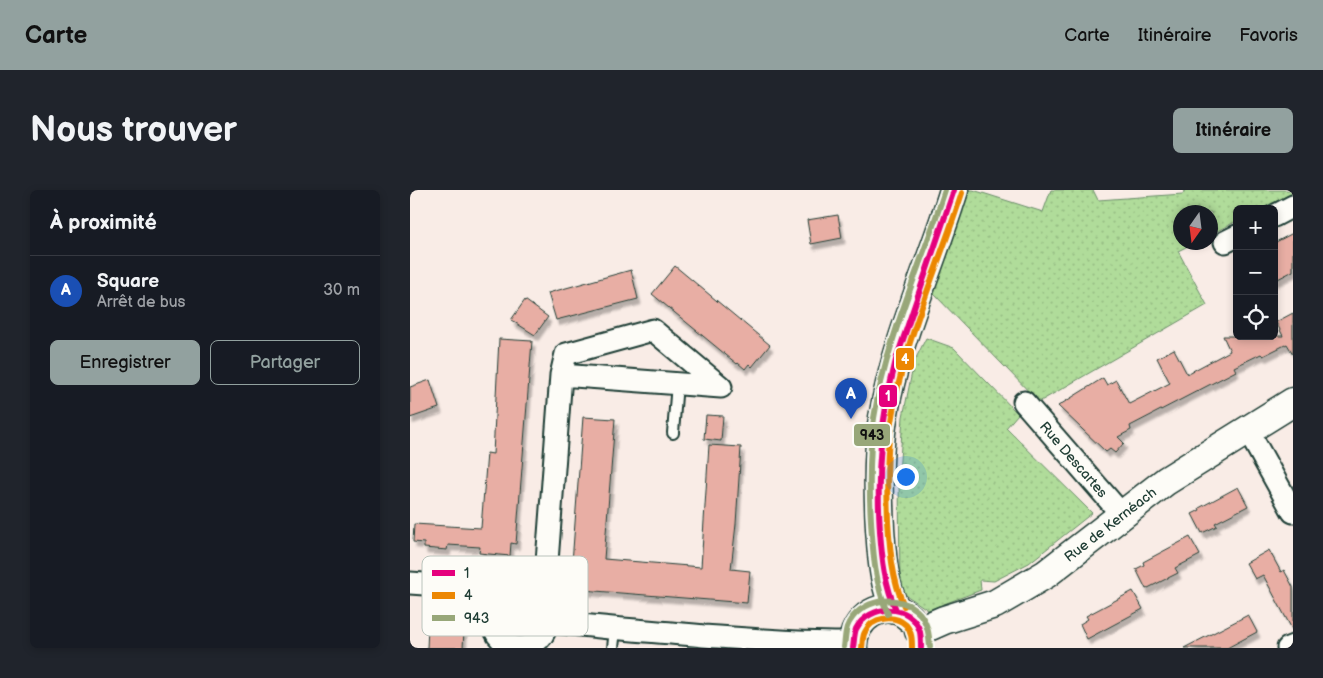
<!DOCTYPE html>
<html lang="fr">
<meta charset="utf-8">
<style>
:root{--surface:#171b24;--page:#20242c;--text:#f1f3f6;--muted:#9ea1a6;--line:#363941;--accent:#92a19f}
body{margin:0;font-family:"Balsamiq Sans",sans-serif;background:var(--page);color:var(--text)}
.controls{position:absolute;right:15px;top:15px;display:grid;overflow:hidden;border-radius:8px;box-shadow:0 2px 8px #0003}
.controls button{width:45px;height:45px;display:grid;place-items:center;padding:0;border:0;border-bottom:1px solid var(--line);background:var(--surface);color:var(--text);font:25px sans-serif}
.compass{position:absolute;left:763px;top:15px;width:45px;height:45px;border-radius:50%;background:var(--surface);box-shadow:0 2px 8px #0003;rotate:194deg}
.you{position:absolute;left:495px;top:286px;width:18px;height:18px;margin:-12px;border:4px solid #fff;border-radius:50%;background:#1a73e8;box-shadow:0 0 0 8px #1a73e833}
.badge{display:grid;place-items:center;width:32px;height:32px;border-radius:50%;background:var(--accent);color:#fff;font-size:16px;font-weight:700}
.pin{position:absolute;translate:-50% -41px;filter:drop-shadow(0 1px 2px #0008)}
.pin::after{content:'';position:absolute;top:26px;width:18px;height:15px;background:inherit;clip-path:polygon(0 0,100% 0,50% 100%)}
.list{margin:0;padding:0;list-style:none}
h2{display:flex;justify-content:space-between;align-items:center;height:65px;margin:0;padding:0 20px;font-size:21px}
h2 small{font-size:16px;font-weight:400;color:var(--muted)}
.list li{display:grid;grid-template-columns:32px 1fr auto;gap:15px;align-items:center;box-sizing:border-box;height:70px;padding:0 20px;border-top:1px solid var(--line)}
.list b{display:block;font-size:19px;white-space:nowrap}
.list p{margin:0;font-size:16px;white-space:nowrap;color:var(--muted)}
.list em{font-size:16px;font-style:normal;color:var(--muted)}
.actions{display:flex;gap:10px;padding:15px 20px}
.actions a{flex:1;padding:11px 0;border:1px solid var(--accent);border-radius:8px;text-align:center;font-size:18px;color:var(--accent)}
.actions .main{background:var(--accent);color:#111}
.icon{flex:none;width:28px;height:28px;fill:none;stroke:currentColor;stroke-width:2;stroke-linecap:round;stroke-linejoin:round}
.map{position:relative;flex:none;width:883px;height:458px;overflow:hidden;border-radius:8px}
header{display:flex;align-items:center;gap:30px;box-sizing:border-box;height:70px;padding:0 25px;background:var(--accent);color:#111}
header strong{font-size:24px}
nav{display:flex;gap:28px;margin-inline-start:auto;font-size:18px}
.intro{display:flex;align-items:center;justify-content:space-between;box-sizing:border-box;height:120px;padding:0 30px}
h1{margin:0;font-size:35px}
.button{padding:12px 22px;border-radius:8px;background:var(--accent);color:#111;font-size:18px;font-weight:700}
main{display:flex;gap:30px;padding:0 30px}
aside{flex:1;background:var(--surface);border-radius:8px;box-shadow:0 2px 8px #0003}
.map>svg:first-child{display:block}
</style>
<header>
<strong>Carte</strong>
<nav><a>Carte</a><a>Itinéraire</a><a>Favoris</a></nav>
</header>
<div class="intro"><h1>Nous trouver</h1><a class="button">Itinéraire</a></div>
<main>
<aside>
<h2>À proximité<small></small></h2>
<ul class="list">
<li><span class="badge" style="background:#1a4fb4">A</span><div><b>Square</b><p>Arrêt de bus</p></div><em>30 m</em></li>
</ul>
<div class="actions"><a class="main">Enregistrer</a><a>Partager</a></div>
</aside>
<div class="map">
<svg width="883" height="458" viewBox="0 0 883 458">
<defs>
<pattern id="park-dots" width="8" height="8" patternUnits="userSpaceOnUse" patternTransform="scale(1.25)"><rect width="8" height="8" fill="#b0dc9a"/><path d="M2 2h.1M6 6h.1" fill="none" stroke="#97be85" stroke-width="1.8" stroke-linecap="round"/></pattern>
<filter id="shadow"><feDropShadow dx="3" dy="5.5" stdDeviation="1" flood-color="#0004"/></filter>
</defs>
<rect width="100%" height="100%" fill="#f9ece6"/>
<filter id="ink" filterUnits="userSpaceOnUse"><feTurbulence type="fractalNoise" baseFrequency=".02" numOctaves="2"/><feDisplacementMap in="SourceGraphic" scale="10" xChannelSelector="R" yChannelSelector="G"/><feConvolveMatrix kernelMatrix="1 2 1 2 8 2 1 2 1" color-interpolation-filters="sRGB"/></filter>
<g filter="url(#ink)">
<g fill="url(#park-dots)" stroke="#688c67">
<path d="M 558,0 L 563,0 L 633,22 L 641,0 L 683,0 L 688,10 L 773,4 L 775,0 L 883,0 L 883,3 L 851,19 L 827,19 L 827,31 L 801,44 L 801,22 L 771,22 L 771,52 L 784,53 L 768,61 L 797,115 L 629,212 L 523,103 Z"/>
<path d="M 516,148 L 544,158 L 608,224 L 596,238 L 682,323 L 619,373 L 584,391 L 570,390 L 571,400 L 518,420 L 490,401 L 489,284 L 493,227 L 504,172 Z"/>
</g>
<g fill="#e8aea4" stroke="#1f3d34" filter="url(#shadow)">
<path d="M 428,25 L 432,48 L 401,54 L 397,30 Z"/>
<path d="M 883,43 L 883,81 L 864,91 L 864,53 Z"/>
<path d="M 265,76 L 360,155 L 342,177 L 339,174 L 335,179 L 328,173 L 327,174 L 242,104 Z"/>
<path d="M 221,80 L 228,109 L 146,130 L 138,103 Z"/>
<path d="M 115,110 L 138,127 L 125,145 L 101,130 Z"/>
<path d="M 883,123 L 883,164 L 877,154 L 853,166 L 851,164 L 824,177 L 826,181 L 720,236 L 721,240 L 708,247 L 714,253 L 705,263 L 700,259 L 696,262 L 648,216 L 693,188 L 697,195 L 706,190 L 719,214 L 760,193 L 747,168 L 764,159 L 777,184 L 820,161 L 813,146 L 873,146 L 866,132 Z"/>
<path d="M 89,149 L 122,151 L 106,354 L 101,353 L 100,366 L 69,363 L 70,357 L 38,355 L 37,360 L 14,358 L 14,353 L 3,352 L 4,334 L 71,338 L 77,263 L 83,264 Z"/>
<path d="M 20,190 L 29,218 L 0,228 L 0,197 Z"/>
<path d="M 296,225 L 313,226 L 311,251 L 294,249 Z"/>
<path d="M 173,227 L 205,229 L 194,369 L 291,377 L 299,255 L 331,257 L 326,334 L 321,379 L 340,381 L 337,413 L 160,399 Z"/>
<path d="M 828,297 L 838,316 L 805,333 L 807,336 L 792,343 L 782,324 L 790,320 L 789,318 Z"/>
<path d="M 780,347 L 790,365 L 765,378 L 768,383 L 736,399 L 726,379 L 734,375 L 733,372 Z"/>
<path d="M 859,360 L 871,382 L 874,380 L 883,397 L 883,441 L 853,385 L 845,389 L 836,373 Z"/>
<path d="M 723,401 L 733,419 L 677,449 L 670,434 L 678,429 L 676,426 Z"/>
<path d="M 838,425 L 847,442 L 817,458 L 774,458 Z"/>
<path d="M 18,437 L 54,440 L 53,458 L 17,458 Z"/>
</g>
<g fill="none" stroke-linecap="round" stroke-linejoin="round">
<defs>
<g id="lane">
<path d="M 263,243 L 267,193"/>
<path d="M 203,458 L 205,439"/>
</g>
<g id="street">
<path d="M 864,26 L 883,16"/>
<path d="M 815,52 L 827,46"/>
<path id="s1" d="M 614,212 L 713,326"/>
<path d="M 837,239 L 883,322"/>
<path d="M 0,393 L 43,396 L 66,401 L 91,411"/>
<circle cx="110" cy="430" r="27"/>
<path d="M 123,406 L 136,385 L 151,185 L 156,164 L 243,140 L 311,197 L 151,185"/>
<path d="M 137,431 C 189,438 241,441 294,446 C 343,449 393,454 443,453"/>
<path d="M 878,458 L 883,456"/>
</g>
<g id="secondary">
<path d="M 486,420 C 473,395 472,366 470,338 C 468,302 467,265 473,228 C 486,149 521,76 544,0"/>
<path id="s2" d="M 509,441 L 534,430 L 585,414 L 636,384 L 756,291 L 883,212"/>
<path d="M 443,458 C 441,428 476,405 500,428"/>
</g>
</defs>
<use href="#lane" stroke="#1f3d34" stroke-width="14"/>
<use href="#street" stroke="#1f3d34" stroke-width="25"/>
<use href="#secondary" stroke="#1f3d34" stroke-width="31"/>
<use href="#lane" stroke="#fdfcf7" stroke-width="10"/>
<use href="#street" stroke="#fdfcf7" stroke-width="21"/>
<use href="#secondary" stroke="#fdfcf7" stroke-width="28"/>
<defs>
<g id="bus-1">
<path d="M 486,420 C 475,395 472,369 470,341 C 466,280 471,229 486,170 L 544,0"/>
<path d="M 443,458 C 444,452 444,444 446,439 C 459,414 502,412 510,442 C 511,447 511,453 511,458"/>
</g>
<g id="bus-2">
<path d="M 494,416 C 482,389 480,360 478,331 C 477,298 476,265 481,232 C 493,153 528,78 552,3"/>
<path d="M 452,458 C 453,453 452,447 455,442 C 462,427 484,424 496,435 C 502,442 502,450 502,458"/>
</g>
<g id="bus-3">
<path d="M 478,424 C 465,394 463,363 461,331 C 459,297 459,262 464,228 C 476,150 511,76 535,0"/>
<path d="M 434,457 C 435,451 435,443 437,437 C 448,409 490,401 510,424 C 518,434 519,445 520,457"/>
</g>
</defs>
<use href="#bus-1" stroke="#fdfcf7" stroke-width="10"/>
<use href="#bus-2" stroke="#fdfcf7" stroke-width="10"/>
<use href="#bus-3" stroke="#fdfcf7" stroke-width="10"/>
<use href="#bus-1" stroke="#e5007d" stroke-width="6"/>
<use href="#bus-2" stroke="#ec8703" stroke-width="6"/>
<use href="#bus-3" stroke="#98a779" stroke-width="6"/>
</g>
</g>
<g text-anchor="middle" stroke-width="5" stroke-linejoin="round" paint-order="stroke">
<g font-size="14" fill="#1f3d34" stroke="#fdfcf7">
<text dy="5" stroke="none"><textPath href="#s1" startOffset="76">Rue Descartes</textPath></text>
<text dy="5" stroke="none"><textPath href="#s2" startOffset="221">Rue de Kernéach</textPath></text>
</g>
</g>
<rect x="12" y="366" width="166" height="80" rx="8" fill="#fdfcf7" stroke="#bac3bc" stroke-width="1"/>
<rect x="22" y="380" width="23" height="6" fill="#e5007d"/>
<rect x="22" y="402" width="23" height="7" fill="#ec8703"/>
<rect x="22" y="425" width="23" height="6" fill="#98a779"/>
<g font-size="14" fill="#1f3d34">
<text x="54" y="388">1</text>
<text x="54" y="410">4</text>
<text x="54" y="433">943</text>
</g>
<g stroke="#fdfcf7" stroke-width="2">
<rect x="485" y="157" width="20" height="24" rx="5" fill="#ec8703"/>
<rect x="468" y="194" width="20" height="24" rx="5" fill="#e5007d"/>
<rect x="443" y="233" width="38" height="24" rx="5" fill="#98a779"/>
</g>
<g font-size="14" text-anchor="middle" font-weight="bold" fill="#fff">
<text x="495" y="174">4</text>
<text x="478" y="211">1</text>
</g>
<g font-size="14" text-anchor="middle" font-weight="bold" fill="#111">
<text x="462" y="250">943</text>
</g>
</svg>
<div class="controls">
<button>+</button>
<button>−</button>
<button><svg class="icon" aria-label="locate" viewBox="0 0 24 24"><circle cx="12" cy="12" r="6"/><path d="M12 2v4M12 18v4M2 12h4M18 12h4"/></svg></button>
</div>
<svg class="compass" viewBox="-18 -18 36 36"><path d="M0-13l5 13h-10z" fill="#e53935"/><path d="M0 13l5-13h-10z" fill="#9ea1a6"/></svg>
<div class="you"></div>
<div class="pin badge" style="left:441px;top:229px;background:#1a4fb4">A</div>
</div>
</main>
